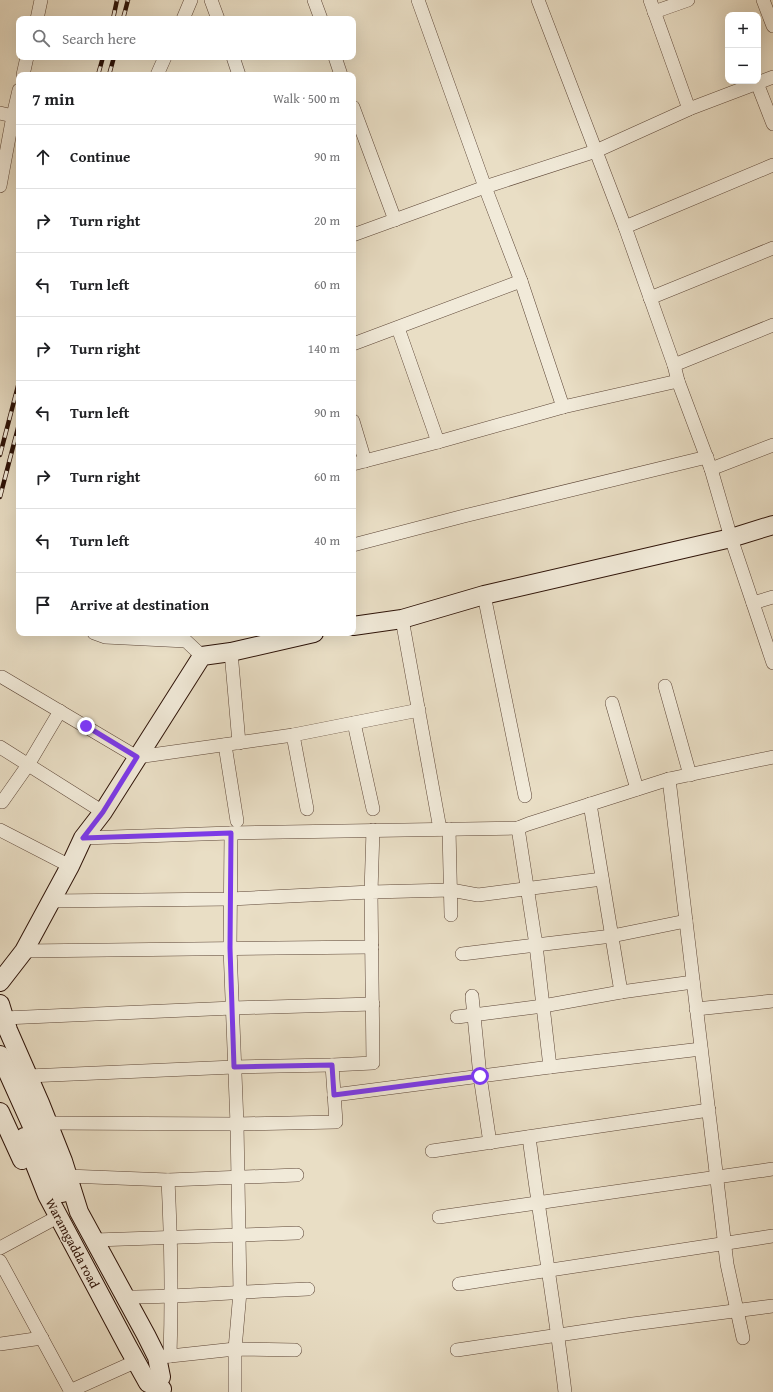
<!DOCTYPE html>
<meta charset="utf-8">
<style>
:root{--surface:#fff;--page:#f2f2f2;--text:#202124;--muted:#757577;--line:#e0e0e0}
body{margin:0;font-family:"Gentium Book Plus",serif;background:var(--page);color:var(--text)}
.controls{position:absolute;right:12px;top:12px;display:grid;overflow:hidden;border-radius:8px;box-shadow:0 4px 16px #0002}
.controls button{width:36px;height:36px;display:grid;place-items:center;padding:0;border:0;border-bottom:1px solid var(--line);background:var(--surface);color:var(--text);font:20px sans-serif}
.stop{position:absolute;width:12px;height:12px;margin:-9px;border:3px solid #7c3aed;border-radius:50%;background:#fff}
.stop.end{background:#7c3aed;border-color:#fff;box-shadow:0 1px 4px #0008}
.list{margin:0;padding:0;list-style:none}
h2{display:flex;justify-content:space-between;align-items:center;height:52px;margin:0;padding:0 16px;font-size:17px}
h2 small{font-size:13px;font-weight:400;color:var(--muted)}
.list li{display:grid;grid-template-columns:26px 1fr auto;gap:12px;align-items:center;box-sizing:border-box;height:64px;padding:0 16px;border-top:1px solid var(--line)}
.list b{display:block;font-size:15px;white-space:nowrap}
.list em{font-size:13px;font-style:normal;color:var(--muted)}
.icon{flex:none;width:22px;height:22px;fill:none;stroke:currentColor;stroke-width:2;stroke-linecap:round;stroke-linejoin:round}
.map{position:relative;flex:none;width:773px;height:1392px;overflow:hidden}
.search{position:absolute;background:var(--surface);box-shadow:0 4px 16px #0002;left:16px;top:16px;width:340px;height:44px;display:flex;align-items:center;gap:10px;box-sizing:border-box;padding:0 14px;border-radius:8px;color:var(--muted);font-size:15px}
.panel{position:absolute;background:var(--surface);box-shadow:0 4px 16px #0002;left:16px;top:72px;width:340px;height:564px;border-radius:8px}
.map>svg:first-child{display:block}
</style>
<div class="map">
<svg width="773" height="1392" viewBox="0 0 773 1392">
<rect width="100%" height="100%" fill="#e9dec5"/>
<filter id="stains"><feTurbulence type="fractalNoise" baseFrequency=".005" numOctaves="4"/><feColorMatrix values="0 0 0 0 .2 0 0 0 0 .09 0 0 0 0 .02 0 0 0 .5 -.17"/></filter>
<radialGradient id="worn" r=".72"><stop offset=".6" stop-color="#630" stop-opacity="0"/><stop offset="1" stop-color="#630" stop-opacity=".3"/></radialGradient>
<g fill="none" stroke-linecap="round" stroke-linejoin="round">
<defs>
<g id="street">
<path d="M 211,0 L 218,19"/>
<path d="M 314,0 L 321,19"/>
<path d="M 418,0 L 485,187 L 521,281 L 563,407"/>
<path d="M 538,0 L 625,227 L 674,365 L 678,381 L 711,469 L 731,538 L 773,663"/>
<path d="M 650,0 L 689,109"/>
<path d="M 763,0 L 773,26"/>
<path d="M 654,12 L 688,0"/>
<path d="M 37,19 L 41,0"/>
<path d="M 183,19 L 191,0"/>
<path d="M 233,57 L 239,75"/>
<path d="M 335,57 L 341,75"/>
<path d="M 23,75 L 27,57"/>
<path d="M 157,75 L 165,57"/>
<path d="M 757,83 L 773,124"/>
<path d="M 353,107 L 395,220"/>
<path d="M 0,113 L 13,116"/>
<path d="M 0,186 L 13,116 L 19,90"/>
<path d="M 625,227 L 773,165"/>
<path d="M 353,235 L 485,187 L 596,151 L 689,109 L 773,77"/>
<path d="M 650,298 L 773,248"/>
<path d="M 398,328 L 438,442"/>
<path d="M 353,344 L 521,281"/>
<path d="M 674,365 L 773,325"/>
<path d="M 353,421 L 365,461"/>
<path d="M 353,464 L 438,442 L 563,407 L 678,381"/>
<path d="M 711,469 L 773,445"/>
<path d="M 353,545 L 464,516 L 707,457"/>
<path d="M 484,595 L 525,796"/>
<path d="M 753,603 L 773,597"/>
<path d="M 402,619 L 440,829"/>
<path d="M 94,633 L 105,637 L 186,641 L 202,656"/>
<path d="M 231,652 L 239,743"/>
<path d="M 2,677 L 137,757 L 293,735 L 419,710"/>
<path d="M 665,686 L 690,775"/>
<path d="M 612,703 L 637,789"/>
<path d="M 354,723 L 373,809"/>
<path d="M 293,735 L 307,809"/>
<path d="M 225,745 L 237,821"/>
<path d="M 0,747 L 103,812"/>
<path d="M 669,779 L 727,1264 L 743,1338"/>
<path d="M 2,802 L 28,765 L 60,711"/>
<path d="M 590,804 L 621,992"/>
<path d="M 518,828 L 536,945 L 612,936 L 686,921"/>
<path d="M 449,829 L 451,915"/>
<path d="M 0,830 L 70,866"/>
<path d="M 231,833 L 230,948 L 237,1124 L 240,1292 L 235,1349 L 235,1392"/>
<path d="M 83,838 L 231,833 L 518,828 L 528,824 L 669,779 L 773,757"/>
<path d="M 51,901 L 230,899 L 371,892 L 373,830"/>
<path d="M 24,951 L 372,947"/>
<path d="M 472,996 L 480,1076 L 490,1143"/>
<path d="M 696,1009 L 773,1001"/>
<path d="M 0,1015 L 4,1018 L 233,1008 L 373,1004"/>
<path d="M 457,1017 L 543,1006 L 621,992 L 693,982"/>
<path d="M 550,1067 L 701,1049"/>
<path d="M 28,1076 L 234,1067 L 332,1065"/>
<path d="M 334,1095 L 550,1067 L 536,945 L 462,954"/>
<path d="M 48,1123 L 237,1124 L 336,1122 L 332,1065 L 373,1063 L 371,892 L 451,890 L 478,895 L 602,879"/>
<path d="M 529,1137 C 540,1222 555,1307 565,1392"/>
<path d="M 432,1151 L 709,1110"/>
<path d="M 67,1176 L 168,1180 L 297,1175"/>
<path d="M 168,1180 C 171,1239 172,1297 170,1356"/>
<path d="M 439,1217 L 773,1169"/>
<path d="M 95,1240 L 297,1233"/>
<path d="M 0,1248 L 50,1221"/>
<path d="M 0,1261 L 71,1392"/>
<path d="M 459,1284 L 773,1236"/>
<path d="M 126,1297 C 186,1297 247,1291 308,1289"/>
<path d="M 0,1344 L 42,1338"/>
<path d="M 457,1350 L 633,1324 L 773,1306"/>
<path d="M 161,1357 L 235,1349 L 295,1350"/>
<path d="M 70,1391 L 130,1364"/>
</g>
<g id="secondary">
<path d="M 353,626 L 402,619 L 484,595 L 731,538 L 773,525"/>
<path d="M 0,982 L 24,951 L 70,866 L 83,838 L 103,812 L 202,656 L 231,652 L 314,633"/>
<path d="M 0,1004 L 8,1030 L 40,1103 L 63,1161 L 79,1212 L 146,1335 L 157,1357 L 161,1377"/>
<path d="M 0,1055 L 62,1193"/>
<path d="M 0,1112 L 22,1160"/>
<path d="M 24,1137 L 47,1195 L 128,1347 L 148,1383 L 162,1389"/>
</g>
</defs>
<use href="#street" stroke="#5d4637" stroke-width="14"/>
<use href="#secondary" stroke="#2e1308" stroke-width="20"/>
<use href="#street" stroke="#f1ead9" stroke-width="13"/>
<use href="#secondary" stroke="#f1ead9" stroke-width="18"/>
<defs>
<g id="rail">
<path d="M 113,19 L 117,0"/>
<path d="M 123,19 L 128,0"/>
<path d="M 98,75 L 103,57"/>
<path d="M 109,75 L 114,57"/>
<path d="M 0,455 L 19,382"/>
<path d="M 0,497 L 19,424"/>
</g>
</defs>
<use href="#rail" stroke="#2e1308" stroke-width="4.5"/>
<use href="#rail" stroke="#f1ead9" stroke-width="3" stroke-dasharray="9" stroke-linecap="butt"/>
</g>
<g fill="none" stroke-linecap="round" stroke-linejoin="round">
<path stroke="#7c3aed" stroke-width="5" d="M 86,726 L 137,757 L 103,812 L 83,838 L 231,833 L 230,948 L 234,1067 L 332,1065 L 334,1095 L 480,1076"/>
</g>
<g text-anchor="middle" stroke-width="3" stroke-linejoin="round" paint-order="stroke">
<g font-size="13" fill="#2e1308" stroke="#f1ead9">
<text transform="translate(73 1243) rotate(62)" y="5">Waramgadda road</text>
</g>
</g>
<rect width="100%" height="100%" filter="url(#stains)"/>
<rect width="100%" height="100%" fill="url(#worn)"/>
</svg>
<div class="controls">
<button>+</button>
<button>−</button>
</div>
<div class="stop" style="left:480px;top:1076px"></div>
<div class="stop end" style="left:86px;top:726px"></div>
<div class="search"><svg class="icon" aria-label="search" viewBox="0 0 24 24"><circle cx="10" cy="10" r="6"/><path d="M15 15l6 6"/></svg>Search here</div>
<section class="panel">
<h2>7 min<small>Walk · 500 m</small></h2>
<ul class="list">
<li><svg class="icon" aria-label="ahead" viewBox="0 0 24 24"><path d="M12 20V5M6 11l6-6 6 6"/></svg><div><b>Continue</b></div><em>90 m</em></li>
<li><svg class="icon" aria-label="right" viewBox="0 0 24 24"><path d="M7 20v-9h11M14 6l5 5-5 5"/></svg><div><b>Turn right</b></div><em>20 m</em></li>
<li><svg class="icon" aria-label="left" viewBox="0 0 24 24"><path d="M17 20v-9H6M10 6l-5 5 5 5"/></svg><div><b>Turn left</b></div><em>60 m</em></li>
<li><svg class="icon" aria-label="right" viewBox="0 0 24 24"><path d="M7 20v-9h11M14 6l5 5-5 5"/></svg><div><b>Turn right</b></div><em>140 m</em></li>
<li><svg class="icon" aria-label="left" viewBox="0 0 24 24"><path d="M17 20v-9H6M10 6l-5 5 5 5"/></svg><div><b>Turn left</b></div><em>90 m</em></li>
<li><svg class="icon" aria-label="right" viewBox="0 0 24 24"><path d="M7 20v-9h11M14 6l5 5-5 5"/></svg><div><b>Turn right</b></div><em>60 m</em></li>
<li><svg class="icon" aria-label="left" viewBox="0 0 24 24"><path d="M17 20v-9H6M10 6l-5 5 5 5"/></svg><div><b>Turn left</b></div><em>40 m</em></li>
<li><svg class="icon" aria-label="arrive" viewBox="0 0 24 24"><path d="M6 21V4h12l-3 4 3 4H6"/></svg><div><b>Arrive at destination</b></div></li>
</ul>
</section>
</div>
